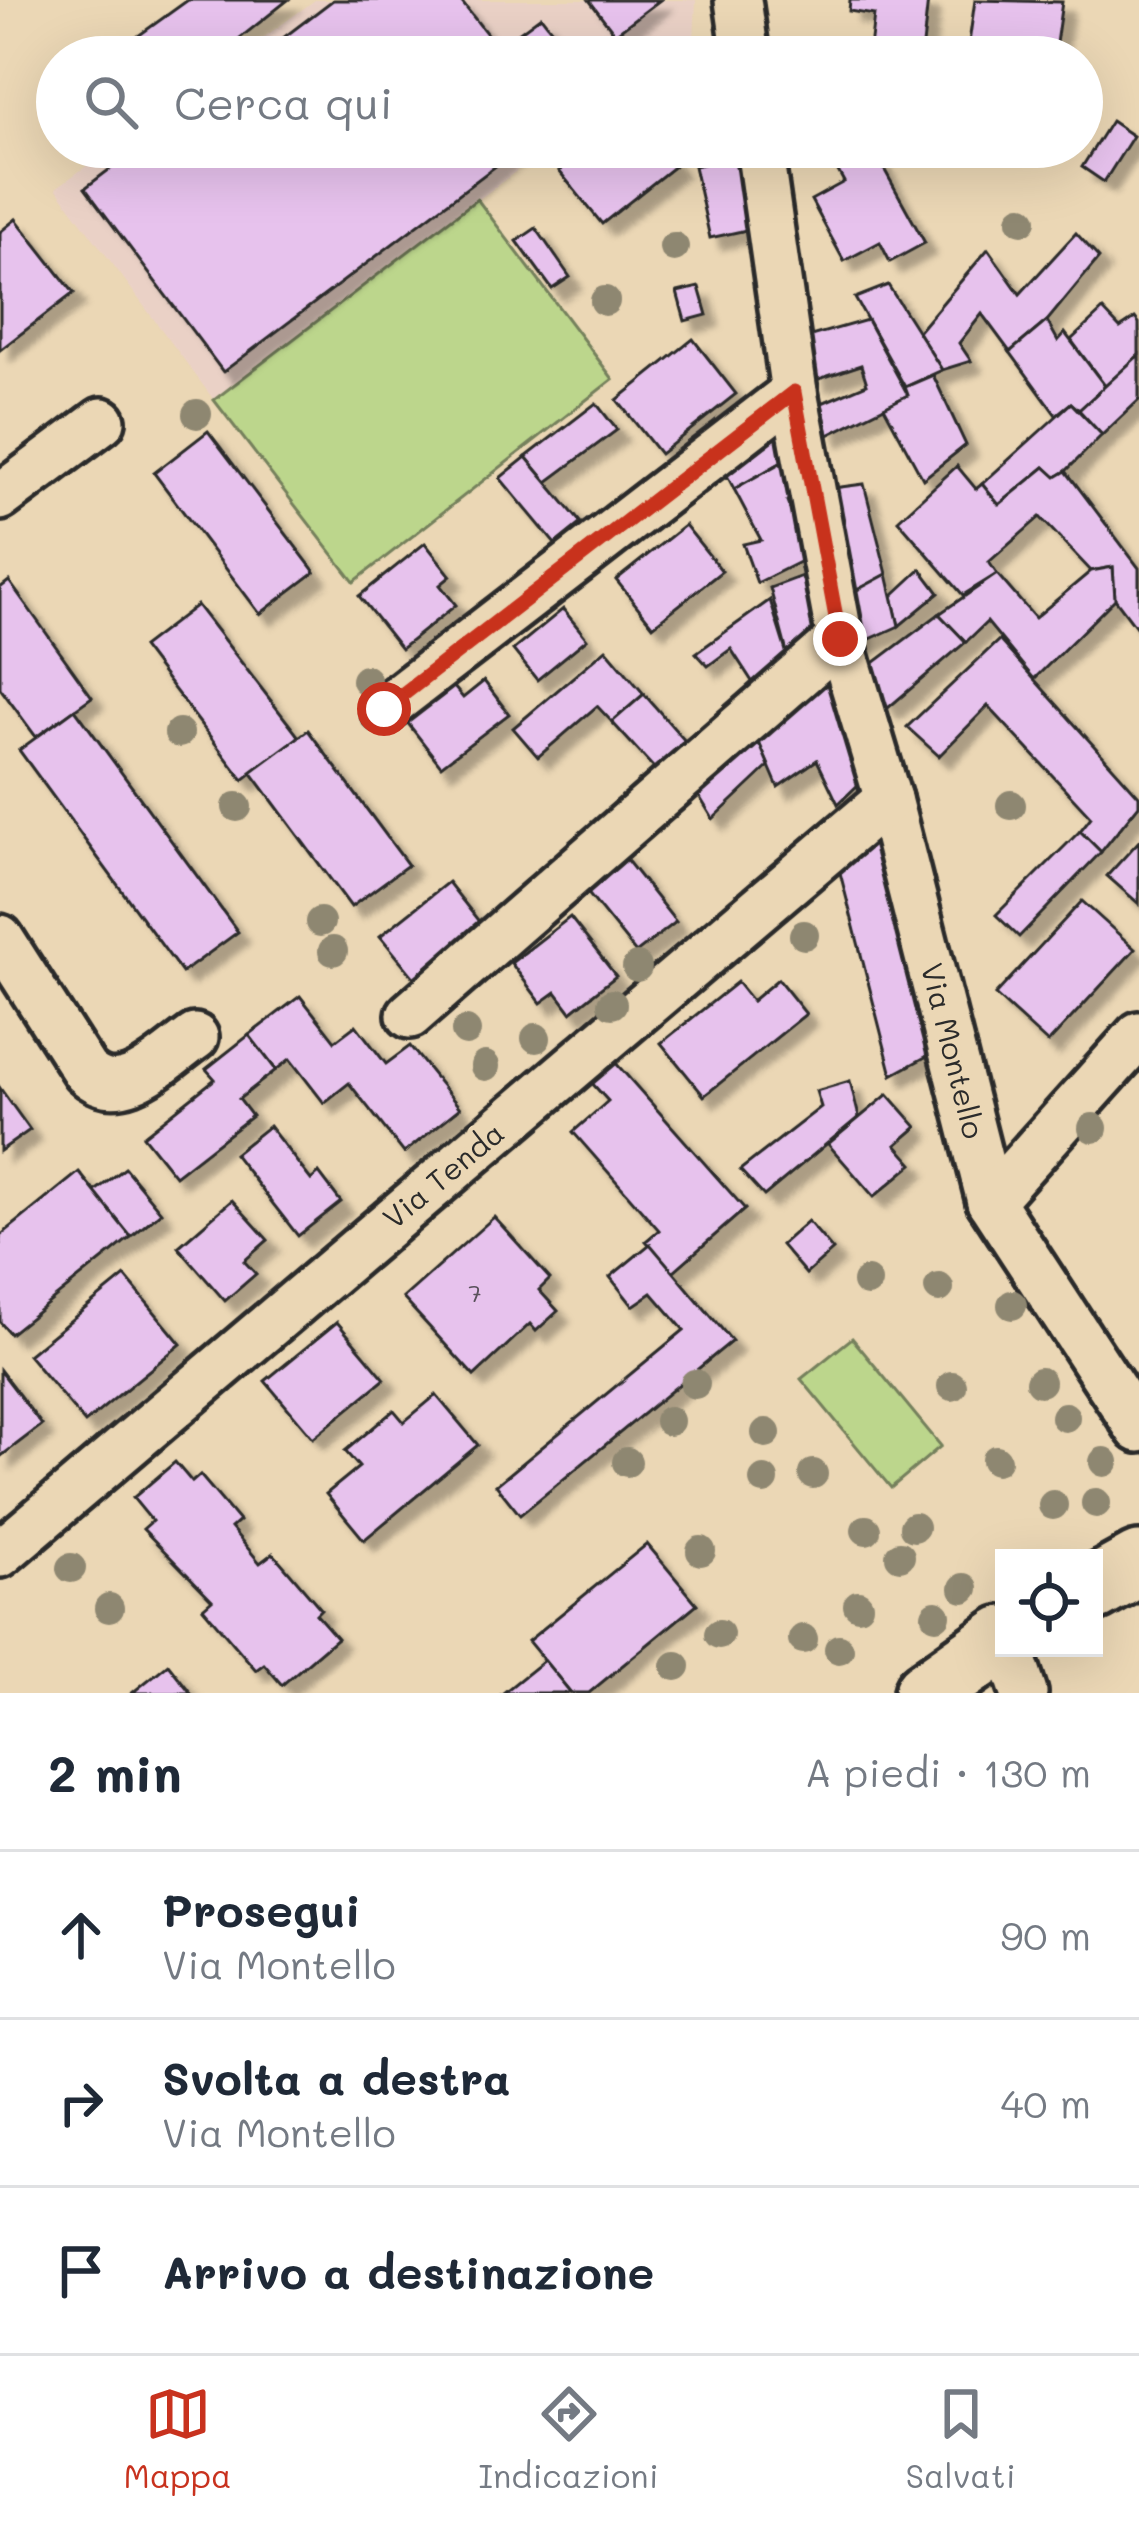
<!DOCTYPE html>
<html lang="it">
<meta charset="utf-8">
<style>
:root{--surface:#fff;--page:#f6f6f7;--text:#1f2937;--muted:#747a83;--line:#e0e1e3;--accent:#c8321e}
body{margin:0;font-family:Mali,sans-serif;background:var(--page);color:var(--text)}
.controls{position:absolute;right:36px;bottom:36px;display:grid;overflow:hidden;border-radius:0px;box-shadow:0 12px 48px #0002}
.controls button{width:108px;height:108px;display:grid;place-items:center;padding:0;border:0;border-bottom:3px solid var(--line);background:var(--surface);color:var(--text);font:60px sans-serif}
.stop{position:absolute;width:36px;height:36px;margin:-27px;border:9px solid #c8321e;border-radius:50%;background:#fff}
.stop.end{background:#c8321e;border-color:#fff;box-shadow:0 3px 12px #0008}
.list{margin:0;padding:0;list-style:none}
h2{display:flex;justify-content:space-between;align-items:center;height:156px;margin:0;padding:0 48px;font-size:51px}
h2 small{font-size:39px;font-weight:400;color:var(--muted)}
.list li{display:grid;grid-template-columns:78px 1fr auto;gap:36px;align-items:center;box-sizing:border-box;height:168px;padding:0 48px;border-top:3px solid var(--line)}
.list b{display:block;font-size:45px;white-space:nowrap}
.list p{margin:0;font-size:39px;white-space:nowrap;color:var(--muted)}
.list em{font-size:39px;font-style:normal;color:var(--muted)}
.icon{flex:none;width:66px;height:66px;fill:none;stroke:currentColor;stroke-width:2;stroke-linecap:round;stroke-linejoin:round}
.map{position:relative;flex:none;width:1139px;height:1693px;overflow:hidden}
.search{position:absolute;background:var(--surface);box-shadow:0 12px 48px #0002;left:36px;right:36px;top:36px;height:132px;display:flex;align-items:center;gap:30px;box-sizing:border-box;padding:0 42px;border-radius:66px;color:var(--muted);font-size:45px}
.sheet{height:660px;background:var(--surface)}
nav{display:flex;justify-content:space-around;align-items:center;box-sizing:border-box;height:168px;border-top:3px solid var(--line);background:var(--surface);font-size:33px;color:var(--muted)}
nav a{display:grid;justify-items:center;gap:6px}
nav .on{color:var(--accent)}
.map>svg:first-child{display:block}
</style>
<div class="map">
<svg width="1139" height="1693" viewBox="0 0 1139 1693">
<defs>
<filter id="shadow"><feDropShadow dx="11" dy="11" stdDeviation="3" flood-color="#0004"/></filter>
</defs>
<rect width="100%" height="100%" fill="#ebd7b5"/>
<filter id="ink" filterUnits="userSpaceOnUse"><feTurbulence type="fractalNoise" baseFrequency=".00833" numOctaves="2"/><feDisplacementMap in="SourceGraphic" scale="24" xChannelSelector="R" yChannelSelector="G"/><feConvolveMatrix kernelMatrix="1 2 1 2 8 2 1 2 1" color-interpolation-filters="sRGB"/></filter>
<g filter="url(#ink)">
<g fill="#ead1c6">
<path d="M 315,0 L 696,0 L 694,40 L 671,57 L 237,57 Z"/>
<path d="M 113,147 L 548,147 L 214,400 L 56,188 Z"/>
</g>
<g fill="#bcd68c" stroke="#74805c" stroke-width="3">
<path d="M 477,199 L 613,379 L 354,582 L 214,400 Z"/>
<path d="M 852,1338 L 941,1446 L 891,1488 L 801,1379 Z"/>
</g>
<g fill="#e7c2ed" stroke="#2b2b2b" stroke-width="3" filter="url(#shadow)">
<path d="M 188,0 L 288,0 L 216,57 L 133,57 L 143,50 L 138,36 Z"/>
<path d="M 333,0 L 460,0 L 498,48 L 541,16 L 573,57 L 258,57 Z"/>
<path d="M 589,0 L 660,0 L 615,34 Z"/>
<path d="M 850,0 L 928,0 L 922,54 L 870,48 L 874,15 L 849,11 Z"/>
<path d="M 975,0 L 1062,2 L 1054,57 L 967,57 Z"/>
<path d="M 1111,121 L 1133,136 L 1104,182 L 1082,167 Z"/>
<path d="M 139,147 L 521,147 L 223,372 L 85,188 Z"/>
<path d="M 589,147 L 661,147 L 676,165 L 602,224 L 559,171 Z"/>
<path d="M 835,147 L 872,147 L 925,243 L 890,262 L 880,242 L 844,261 L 811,200 L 844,182 L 827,151 Z"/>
<path d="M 736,157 L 751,229 L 710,238 L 694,166 Z"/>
<path d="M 16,219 L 74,293 L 0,350 L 0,232 Z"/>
<path d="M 536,228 L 570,277 L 552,289 L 517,241 Z"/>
<path d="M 1076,233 L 1099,258 L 1047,321 L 1010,352 L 982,314 L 959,343 L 971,361 L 942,370 L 918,332 L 988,249 L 1020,294 Z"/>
<path d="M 888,285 L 942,370 L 905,387 L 855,298 Z"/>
<path d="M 699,287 L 707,315 L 685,321 L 677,292 Z"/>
<path d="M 1103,310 L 1120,328 L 1135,318 L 1139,323 L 1139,355 L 1105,386 L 1071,340 Z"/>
<path d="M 867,320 L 908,395 L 828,435 L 822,403 L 867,384 L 861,365 L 816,380 L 807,337 Z"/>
<path d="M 1047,321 L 1058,341 L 1065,333 L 1105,386 L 1079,410 L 1071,403 L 1056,415 L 1010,352 Z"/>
<path d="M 693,339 L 736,394 L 660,454 L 617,400 Z"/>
<path d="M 1139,355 L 1139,400 L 1102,435 L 1079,410 Z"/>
<path d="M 933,375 L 966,445 L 923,479 L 884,407 L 908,395 L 905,387 Z"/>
<path d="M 596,403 L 617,430 L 547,482 L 526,457 Z"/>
<path d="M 1071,403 L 1102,435 L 1066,471 L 1056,477 L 1045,467 L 999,505 L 982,484 Z"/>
<path d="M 782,420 L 791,457 L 734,489 L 722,466 Z"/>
<path d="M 208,431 L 315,572 L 260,614 L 154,473 Z"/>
<path d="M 526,457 L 581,523 L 555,544 L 500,478 Z"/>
<path d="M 791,457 L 798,490 L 787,501 L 809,557 L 757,583 L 743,544 L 761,540 L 734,489 Z"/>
<path d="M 957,466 L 976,489 L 982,484 L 999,505 L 1045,467 L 1056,477 L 1066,471 L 1139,568 L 1139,631 L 1115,599 L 1113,567 L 1091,571 L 1040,517 L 989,562 L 997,574 L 963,595 L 898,520 Z"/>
<path d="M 864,484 L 887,574 L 846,596 L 833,488 Z"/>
<path d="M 685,525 L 722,571 L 653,626 L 616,580 Z"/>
<path d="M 425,543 L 451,576 L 440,585 L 456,605 L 401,649 L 359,596 Z"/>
<path d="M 1113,567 L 1115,599 L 1034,679 L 987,622 L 966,642 L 939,614 L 997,574 L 1035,618 L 1091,571 Z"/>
<path d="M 921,569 L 939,593 L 899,626 L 892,596 Z"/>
<path d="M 887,574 L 899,626 L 859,644 L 846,596 Z"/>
<path d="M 802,576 L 821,647 L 790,664 L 770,588 Z"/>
<path d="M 9,581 L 92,697 L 36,737 L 0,688 L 0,588 Z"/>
<path d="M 770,600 L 790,664 L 757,689 L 731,649 L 708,666 L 696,653 Z"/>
<path d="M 197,605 L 299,737 L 243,780 L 142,647 Z"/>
<path d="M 563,609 L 587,639 L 537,680 L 513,650 Z"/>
<path d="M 939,614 L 966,642 L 888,708 L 863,671 Z"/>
<path d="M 999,640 L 1139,796 L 1139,805 L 1101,852 L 1080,831 L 1091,817 L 988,706 L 939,756 L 907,727 Z"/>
<path d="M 606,649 L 644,694 L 612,722 L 597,706 L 538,757 L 513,728 Z"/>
<path d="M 829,666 L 864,779 L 838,804 L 817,760 L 778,787 L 754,731 Z"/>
<path d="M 449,681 L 463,698 L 484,681 L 509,714 L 441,766 L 403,717 Z"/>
<path d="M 644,694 L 693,750 L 662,777 L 612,722 Z"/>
<path d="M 75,709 L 238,932 L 182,973 L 19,750 Z"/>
<path d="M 308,730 L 408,865 L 351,907 L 251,772 Z"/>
<path d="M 754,731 L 769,766 L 713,819 L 693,786 Z"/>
<path d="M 1080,831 L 1101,852 L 1019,937 L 996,915 Z"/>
<path d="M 881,839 L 931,1054 L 892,1075 L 836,857 Z"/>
<path d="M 1139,841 L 1139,904 L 1107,876 Z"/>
<path d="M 618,849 L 676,922 L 636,953 L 578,881 Z"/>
<path d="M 448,882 L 488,933 L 421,986 L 380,936 Z"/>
<path d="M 1082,901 L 1135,949 L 1048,1043 L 995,995 Z"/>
<path d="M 570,917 L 616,976 L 571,1012 L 556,992 L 541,1003 L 511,963 Z"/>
<path d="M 778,979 L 806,1014 L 704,1096 L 661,1043 L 737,982 L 752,1001 Z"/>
<path d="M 300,996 L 335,1041 L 356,1025 L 386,1064 L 410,1046 L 460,1108 L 404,1153 L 349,1083 L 324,1103 L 290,1059 L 276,1070 L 249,1035 Z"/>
<path d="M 249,1035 L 276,1070 L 239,1099 L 252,1116 L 175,1176 L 143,1136 L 215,1079 L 206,1069 Z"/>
<path d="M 614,1061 L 745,1209 L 673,1272 L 646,1241 L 659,1230 L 573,1132 L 608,1101 L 591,1082 Z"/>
<path d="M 850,1081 L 859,1117 L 764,1196 L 740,1170 L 821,1107 L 816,1091 Z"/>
<path d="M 0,1088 L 30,1130 L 0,1151 Z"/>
<path d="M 888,1094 L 917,1127 L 896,1145 L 913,1164 L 874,1197 L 828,1144 Z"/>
<path d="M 269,1126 L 311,1180 L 319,1173 L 341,1202 L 298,1236 L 234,1154 Z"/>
<path d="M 125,1168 L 161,1212 L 131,1237 L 94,1192 Z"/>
<path d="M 79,1172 L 131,1237 L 10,1334 L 0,1322 L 0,1236 Z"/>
<path d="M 232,1200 L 268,1240 L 244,1261 L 256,1274 L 225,1301 L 178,1247 Z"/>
<path d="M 494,1217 L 550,1279 L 539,1290 L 558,1311 L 536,1331 L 530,1324 L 474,1376 L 403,1298 Z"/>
<path d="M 808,1221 L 833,1250 L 806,1274 L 781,1245 Z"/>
<path d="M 650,1244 L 732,1341 L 520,1515 L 496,1485 L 684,1330 L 652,1293 L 633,1306 L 610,1277 Z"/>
<path d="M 125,1276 L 181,1344 L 85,1423 L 28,1355 Z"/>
<path d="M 337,1322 L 385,1379 L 313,1438 L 265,1381 Z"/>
<path d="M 0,1370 L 42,1425 L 0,1457 Z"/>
<path d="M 436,1395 L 478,1445 L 364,1540 L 326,1494 L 359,1467 L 345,1451 L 394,1410 L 404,1422 Z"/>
<path d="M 175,1462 L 192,1482 L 200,1475 L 239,1521 L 231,1528 L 260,1563 L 273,1553 L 321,1609 L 316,1614 L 337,1638 L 282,1685 L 264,1664 L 256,1670 L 203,1608 L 212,1600 L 143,1529 L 152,1521 L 133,1498 Z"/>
<path d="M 647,1544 L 697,1604 L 589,1693 L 571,1693 L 528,1641 Z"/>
<path d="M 544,1660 L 571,1693 L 503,1693 Z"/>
<path d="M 168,1664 L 191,1693 L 132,1693 Z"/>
</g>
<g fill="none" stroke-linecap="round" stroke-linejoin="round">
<defs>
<g id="street">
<path d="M 738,0 L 746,57"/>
<path d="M 759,147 L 794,392 L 840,639 L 888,799 L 990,1201 L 1139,1429"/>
<path d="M 0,497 L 102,421"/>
<path d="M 384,709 L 794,392"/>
<path d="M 0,938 L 85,1071 C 121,1106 163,1059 195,1037"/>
<path d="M 410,1015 L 840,639"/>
<path d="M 990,1201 L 1139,1035"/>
<path d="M 0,1554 L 888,799"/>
<path d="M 1009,1648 L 1024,1693"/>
</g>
<g id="secondary">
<path d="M 1094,1589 L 1139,1564"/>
<path d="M 926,1693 L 1004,1638"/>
</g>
</defs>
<use href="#street" stroke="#2b2b2b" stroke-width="54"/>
<use href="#secondary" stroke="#2b2b2b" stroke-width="72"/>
<use href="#street" stroke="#ebd7b5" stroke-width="45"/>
<use href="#secondary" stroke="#ebd7b5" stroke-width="63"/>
</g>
<g fill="#8e8771">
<circle cx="1022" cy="220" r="15"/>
<circle cx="674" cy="247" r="15"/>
<circle cx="605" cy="301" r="15"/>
<circle cx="197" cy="414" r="15"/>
<circle cx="366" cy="680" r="15"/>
<circle cx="179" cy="733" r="15"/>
<circle cx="1011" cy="805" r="15"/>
<circle cx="237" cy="807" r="15"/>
<circle cx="320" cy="922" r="15"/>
<circle cx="804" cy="935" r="15"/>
<circle cx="333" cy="951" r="15"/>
<circle cx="637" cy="967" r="15"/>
<circle cx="612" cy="1004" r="15"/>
<circle cx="466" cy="1031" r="15"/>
<circle cx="536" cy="1038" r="15"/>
<circle cx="485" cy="1066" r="15"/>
<circle cx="1093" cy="1128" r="15"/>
<circle cx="867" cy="1282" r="15"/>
<circle cx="939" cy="1288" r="15"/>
<circle cx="1012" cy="1305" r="15"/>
<circle cx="1040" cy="1382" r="15"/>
<circle cx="695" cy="1384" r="15"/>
<circle cx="952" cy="1386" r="15"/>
<circle cx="1065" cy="1417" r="15"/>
<circle cx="669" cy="1421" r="15"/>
<circle cx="766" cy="1433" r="15"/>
<circle cx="996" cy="1460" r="15"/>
<circle cx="627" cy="1462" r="15"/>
<circle cx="1104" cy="1462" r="15"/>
<circle cx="813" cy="1474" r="15"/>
<circle cx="764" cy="1480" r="15"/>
<circle cx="1096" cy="1503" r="15"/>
<circle cx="1053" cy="1505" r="15"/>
<circle cx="914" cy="1527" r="15"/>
<circle cx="866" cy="1530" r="15"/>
<circle cx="701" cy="1551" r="15"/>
<circle cx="900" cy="1556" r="15"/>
<circle cx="71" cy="1568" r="15"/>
<circle cx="964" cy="1588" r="15"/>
<circle cx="858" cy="1605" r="15"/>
<circle cx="109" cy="1608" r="15"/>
<circle cx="936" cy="1615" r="15"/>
<circle cx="719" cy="1634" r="15"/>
<circle cx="803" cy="1639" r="15"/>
<circle cx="839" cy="1649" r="15"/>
<circle cx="676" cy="1666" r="15"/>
</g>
</g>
<g fill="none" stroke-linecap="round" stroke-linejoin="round" filter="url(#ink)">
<path stroke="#c8321e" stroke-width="15" d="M 384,709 L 794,392 L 840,639"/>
</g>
<g text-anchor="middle" stroke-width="9" stroke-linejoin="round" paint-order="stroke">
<g font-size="24" fill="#5a515c">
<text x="475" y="1302">7</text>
</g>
<g font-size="30" fill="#2b2b2b" stroke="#ebd7b5">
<text transform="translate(952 1051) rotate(76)" y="10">Via Montello</text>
<text transform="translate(444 1176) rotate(-40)" y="10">Via Tenda</text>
</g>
</g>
</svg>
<div class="controls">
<button><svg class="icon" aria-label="locate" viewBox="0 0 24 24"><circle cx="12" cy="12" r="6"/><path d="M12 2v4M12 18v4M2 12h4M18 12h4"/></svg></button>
</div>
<div class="stop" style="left:384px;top:709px"></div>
<div class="stop end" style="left:840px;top:639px"></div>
<div class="search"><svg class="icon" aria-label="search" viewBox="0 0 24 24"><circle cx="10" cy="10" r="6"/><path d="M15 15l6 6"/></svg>Cerca qui</div>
</div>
<section class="sheet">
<h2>2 min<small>A piedi · 130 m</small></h2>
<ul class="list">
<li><svg class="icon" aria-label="ahead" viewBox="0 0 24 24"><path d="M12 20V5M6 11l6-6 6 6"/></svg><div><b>Prosegui</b><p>Via Montello</p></div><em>90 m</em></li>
<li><svg class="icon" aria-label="right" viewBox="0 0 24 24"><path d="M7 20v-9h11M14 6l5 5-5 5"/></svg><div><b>Svolta a destra</b><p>Via Montello</p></div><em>40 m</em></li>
<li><svg class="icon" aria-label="arrive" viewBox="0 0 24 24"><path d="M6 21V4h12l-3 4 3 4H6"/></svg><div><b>Arrivo a destinazione</b></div></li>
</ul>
</section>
<nav>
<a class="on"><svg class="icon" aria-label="map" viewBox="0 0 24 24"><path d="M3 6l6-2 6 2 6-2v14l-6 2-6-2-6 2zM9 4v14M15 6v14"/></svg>Mappa</a>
<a><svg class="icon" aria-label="directions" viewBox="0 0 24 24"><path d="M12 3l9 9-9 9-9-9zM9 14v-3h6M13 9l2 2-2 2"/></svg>Indicazioni</a>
<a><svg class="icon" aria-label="saved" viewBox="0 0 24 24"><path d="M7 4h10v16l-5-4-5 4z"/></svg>Salvati</a>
</nav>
